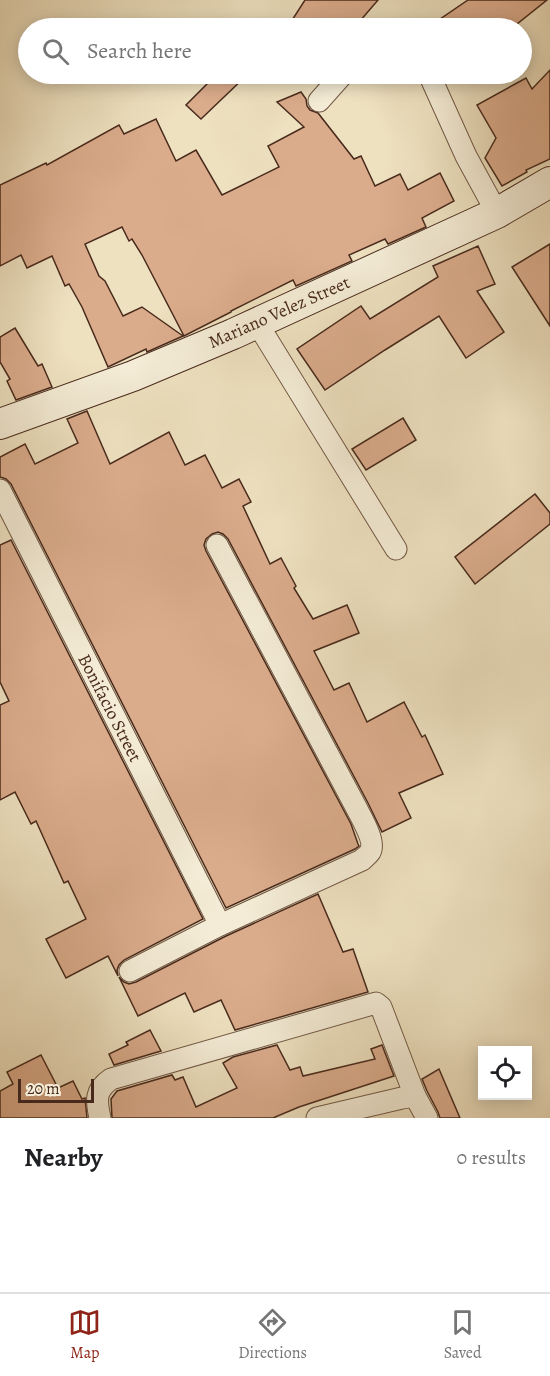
<!DOCTYPE html>
<style>
:root{--surface:#fff;--page:#f2f2f2;--text:#202124;--muted:#757577;--line:#e0e0e0;--accent:#8f2418}
body{margin:0;font-family:Alegreya,serif;background:var(--page);color:var(--text)}
.controls{position:absolute;right:18px;bottom:18px;display:grid;overflow:hidden;border-radius:0px;box-shadow:0 3px 15px #0003}
.controls button{width:54px;height:54px;display:grid;place-items:center;padding:0;border:0;border-bottom:2px solid var(--line);background:var(--surface);color:var(--text);font:30px sans-serif}
.scale{position:absolute;left:18px;bottom:15px;width:76px;box-sizing:border-box;padding-left:6px;border:3px solid #482a1c;border-top:0;font-size:16px;line-height:21px;white-space:nowrap;color:#482a1c;-webkit-text-stroke:4px #f4ecd6;paint-order:stroke}
.list{margin:0;padding:0;list-style:none}
h2{display:flex;justify-content:space-between;align-items:center;height:78px;margin:0;padding:0 24px;font-size:26px}
h2 small{font-size:20px;font-weight:400;color:var(--muted)}
.icon{flex:none;width:33px;height:33px;fill:none;stroke:currentColor;stroke-width:2;stroke-linecap:round;stroke-linejoin:round}
.map{position:relative;flex:none;width:550px;height:1118px;overflow:hidden}
.search{position:absolute;background:var(--surface);box-shadow:0 3px 15px #0003;left:18px;right:18px;top:18px;height:66px;display:flex;align-items:center;gap:15px;box-sizing:border-box;padding:0 21px;border-radius:33px;color:var(--muted);font-size:22px}
.sheet{height:174px;background:var(--surface)}
nav{display:flex;justify-content:space-around;align-items:center;box-sizing:border-box;height:84px;border-top:2px solid var(--line);background:var(--surface);font-size:16px;color:var(--muted)}
nav a{display:grid;justify-items:center;gap:3px}
nav .on{color:var(--accent)}
.map>svg:first-child{display:block}
</style>
<div class="map">
<svg width="550" height="1118" viewBox="0 0 550 1118">
<rect width="100%" height="100%" fill="#eee1c0"/>
<filter id="stains"><feTurbulence type="fractalNoise" baseFrequency=".00333" numOctaves="4"/><feColorMatrix values="0 0 0 0 .2 0 0 0 0 .09 0 0 0 0 .02 0 0 0 .5 -.17"/></filter>
<radialGradient id="worn" r=".72"><stop offset=".6" stop-color="#630" stop-opacity="0"/><stop offset="1" stop-color="#630" stop-opacity=".3"/></radialGradient>
<g fill="#dbac8c" stroke="#482a1c" stroke-width="1.5">
<path d="M 305,0 L 378,0 L 354,28 L 287,28 Z"/>
<path d="M 468,0 L 547,0 L 512,28 L 427,28 Z"/>
<path d="M 550,70 L 550,159 L 526,170 L 527,172 L 502,186 L 485,158 L 496,138 L 477,105 L 526,78 L 532,89 Z"/>
<path d="M 217,74 L 248,74 L 201,119 L 186,105 Z"/>
<path d="M 301,92 L 306,99 L 307,106 L 310,110 L 318,113 L 354,159 L 361,156 L 375,186 L 400,174 L 408,190 L 440,173 L 454,201 L 422,218 L 426,227 L 388,244 L 385,239 L 349,255 L 352,261 L 296,286 L 293,280 L 231,311 L 231,312 L 184,336 L 142,255 L 132,239 L 129,241 L 122,227 L 85,244 L 99,276 L 105,281 L 123,316 L 142,307 L 183,336 L 147,352 L 146,349 L 108,367 L 82,307 L 69,284 L 65,286 L 52,256 L 27,268 L 21,255 L 0,266 L 0,185 L 46,163 L 47,165 L 119,125 L 124,134 L 156,119 L 176,161 L 196,150 L 222,195 L 279,167 L 268,146 L 304,127 L 277,102 Z"/>
<path d="M 550,244 L 550,326 L 512,267 Z"/>
<path d="M 478,246 L 495,284 L 477,291 L 504,332 L 466,358 L 439,316 L 385,350 L 325,390 L 297,349 L 361,306 L 370,319 L 438,277 L 433,266 Z"/>
<path d="M 15,328 L 38,366 L 42,364 L 52,387 L 16,400 L 7,381 L 10,379 L 0,362 L 0,337 Z"/>
<path d="M 87,411 L 110,464 L 169,432 L 185,465 L 205,455 L 222,488 L 239,479 L 251,502 L 243,506 L 270,564 L 281,558 L 296,586 L 294,588 L 313,619 L 347,605 L 359,633 L 314,651 L 334,690 L 349,683 L 367,722 L 404,702 L 422,737 L 425,735 L 443,774 L 399,793 L 411,818 L 382,832 L 368,803 L 228,539 L 223,534 L 218,532 L 212,534 L 206,539 L 204,545 L 206,551 L 351,824 L 358,844 L 359,846 L 355,849 L 226,908 L 11,484 L 6,479 L 0,477 L 0,457 L 25,444 L 35,464 L 78,443 L 67,419 Z"/>
<path d="M 403,418 L 416,440 L 366,470 L 352,449 Z"/>
<path d="M 535,494 L 550,513 L 550,524 L 475,584 L 455,557 Z"/>
<path d="M 11,540 L 203,919 L 124,960 L 119,965 L 117,970 L 118,976 L 108,956 L 66,978 L 46,939 L 86,919 L 68,881 L 64,883 L 36,821 L 31,824 L 15,792 L 0,800 L 0,705 L 9,701 L 0,682 L 0,545 Z"/>
<path d="M 318,894 L 343,952 L 353,949 L 368,992 L 235,1030 L 221,1000 L 194,1012 L 185,993 L 138,1016 L 119,977 L 124,982 L 129,984 L 136,982 L 226,936 Z"/>
<path d="M 150,1030 L 161,1051 L 114,1065 L 109,1054 L 128,1045 L 126,1042 Z"/>
<path d="M 277,1045 L 290,1070 L 300,1067 L 303,1076 L 375,1059 L 371,1049 L 382,1045 L 394,1076 L 299,1107 L 273,1118 L 112,1118 L 111,1099 L 117,1091 L 172,1075 L 175,1080 L 183,1077 L 196,1107 L 237,1088 L 223,1063 L 233,1057 Z"/>
<path d="M 41,1055 L 58,1088 L 73,1081 L 82,1099 L 85,1098 L 87,1118 L 0,1118 L 0,1091 L 13,1084 L 7,1072 Z"/>
<path d="M 439,1069 L 460,1118 L 440,1118 L 438,1112 L 427,1091 L 422,1079 Z"/>
</g>
<g fill="none" stroke-linecap="round" stroke-linejoin="round">
<defs>
<g id="street">
<path d="M 429,74 L 466,156 L 497,213"/>
<path d="M 319,101 L 343,74"/>
<path d="M 257,323 L 396,549"/>
<path d="M 0,490 L 220,925"/>
<path d="M 130,971 L 220,925 L 362,860 C 365,857 368,855 370,852 C 376,842 362,819 357,809 L 217,545"/>
<path d="M 100,1118 C 96,1100 95,1090 111,1079 L 376,1003 L 381,1007 L 415,1096"/>
<path d="M 317,1118 L 402,1098 L 415,1096 L 427,1118"/>
</g>
<path id="secondary" d="M 0,424 L 133,376 L 233,334 L 497,213 L 550,182"/>
</defs>
<use href="#street" stroke="#725845" stroke-width="23"/>
<use href="#secondary" stroke="#482a1c" stroke-width="32"/>
<use href="#street" stroke="#f4ecd6" stroke-width="21"/>
<use href="#secondary" stroke="#f4ecd6" stroke-width="30"/>
</g>
<g text-anchor="middle" stroke-width="4.5" stroke-linejoin="round" paint-order="stroke">
<g font-size="18" fill="#482a1c" stroke="#f4ecd6">
<text transform="translate(279 312) rotate(-24)" y="6">Mariano Velez Street</text>
<text transform="translate(110 708) rotate(63)" y="6">Bonifacio Street</text>
</g>
</g>
<rect width="100%" height="100%" filter="url(#stains)"/>
<rect width="100%" height="100%" fill="url(#worn)"/>
</svg>
<div class="controls">
<button><svg class="icon" aria-label="locate" viewBox="0 0 24 24"><circle cx="12" cy="12" r="6"/><path d="M12 2v4M12 18v4M2 12h4M18 12h4"/></svg></button>
</div>
<div class="scale">20 m</div>
<div class="search"><svg class="icon" aria-label="search" viewBox="0 0 24 24"><circle cx="10" cy="10" r="6"/><path d="M15 15l6 6"/></svg>Search here</div>
</div>
<section class="sheet">
<h2>Nearby<small>0 results</small></h2>
<ul class="list">
</ul>
</section>
<nav>
<a class="on"><svg class="icon" aria-label="map" viewBox="0 0 24 24"><path d="M3 6l6-2 6 2 6-2v14l-6 2-6-2-6 2zM9 4v14M15 6v14"/></svg>Map</a>
<a><svg class="icon" aria-label="directions" viewBox="0 0 24 24"><path d="M12 3l9 9-9 9-9-9zM9 14v-3h6M13 9l2 2-2 2"/></svg>Directions</a>
<a><svg class="icon" aria-label="saved" viewBox="0 0 24 24"><path d="M7 4h10v16l-5-4-5 4z"/></svg>Saved</a>
</nav>
